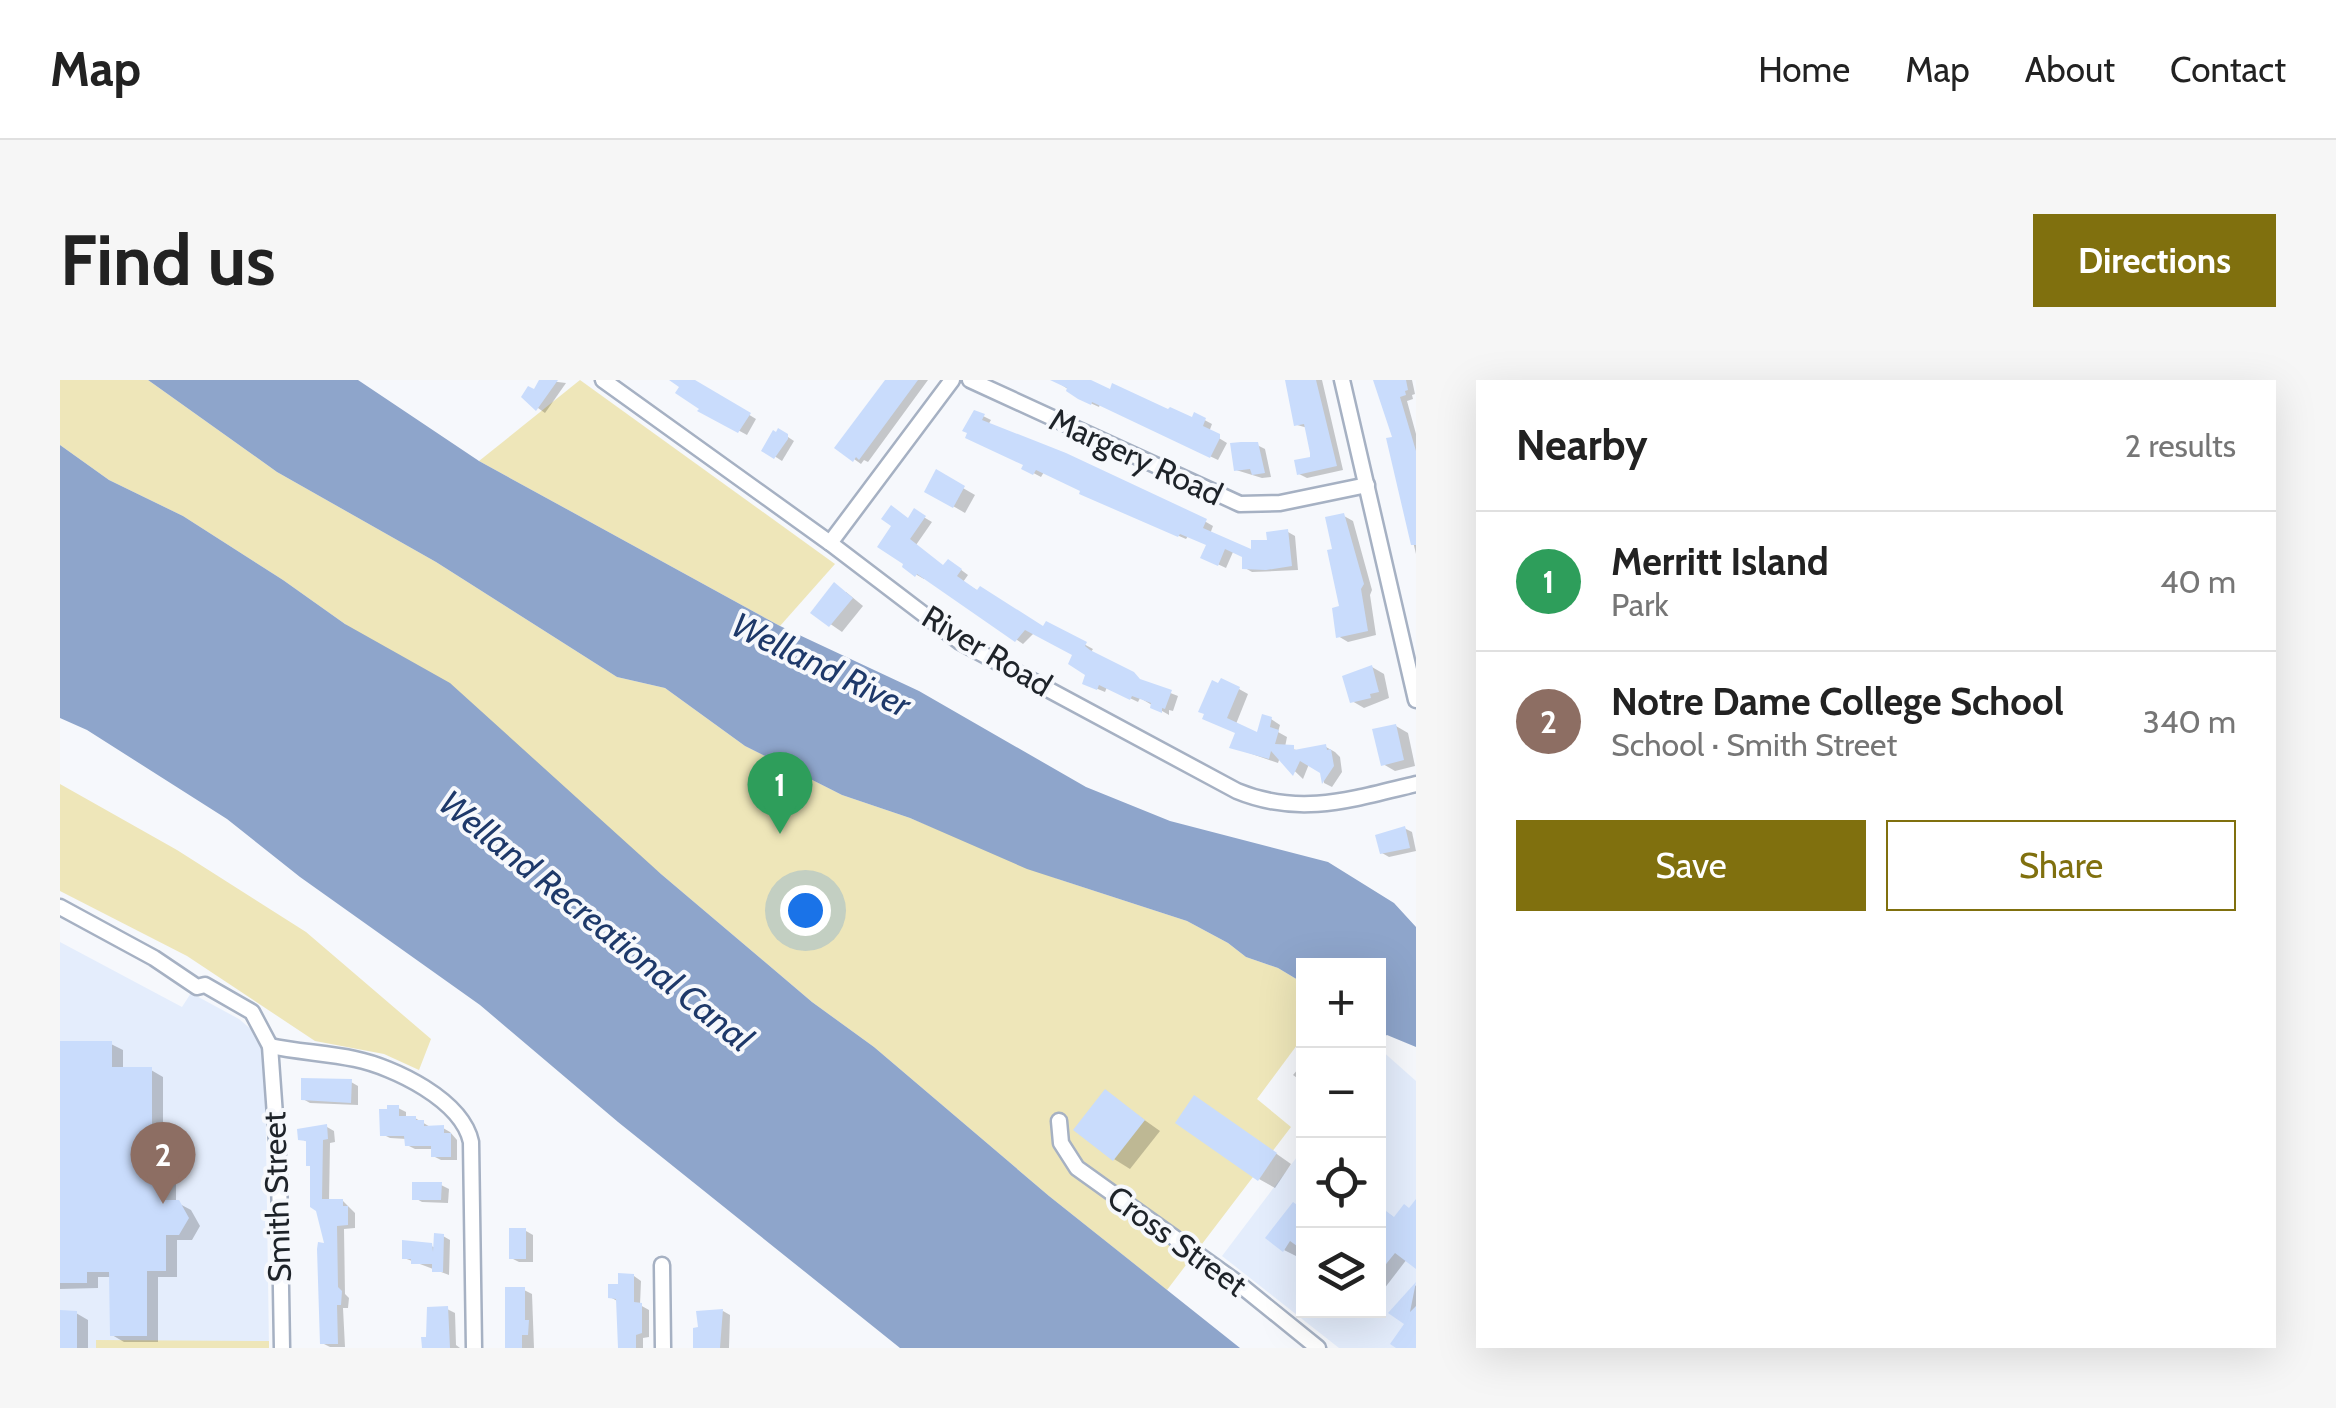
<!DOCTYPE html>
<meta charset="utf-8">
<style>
:root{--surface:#fff;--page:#f6f6f6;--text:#222;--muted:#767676;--line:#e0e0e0;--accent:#80700e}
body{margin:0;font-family:Cabin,sans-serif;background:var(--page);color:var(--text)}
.controls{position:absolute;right:30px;bottom:30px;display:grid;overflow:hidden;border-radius:0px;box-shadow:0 10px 40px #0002}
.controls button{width:90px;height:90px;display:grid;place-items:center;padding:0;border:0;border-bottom:2px solid var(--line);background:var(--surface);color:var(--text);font:50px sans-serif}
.you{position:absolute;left:745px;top:530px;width:35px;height:35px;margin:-25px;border:8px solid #fff;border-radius:50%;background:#1a73e8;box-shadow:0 0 0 15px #1a73e833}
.badge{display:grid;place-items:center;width:65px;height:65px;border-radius:50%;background:var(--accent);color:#fff;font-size:32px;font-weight:700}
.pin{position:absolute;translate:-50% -82px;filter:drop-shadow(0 2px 5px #0008)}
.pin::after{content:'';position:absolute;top:52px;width:35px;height:30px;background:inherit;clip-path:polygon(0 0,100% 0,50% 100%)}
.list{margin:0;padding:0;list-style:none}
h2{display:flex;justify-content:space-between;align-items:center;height:130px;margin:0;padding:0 40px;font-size:42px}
h2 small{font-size:32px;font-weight:400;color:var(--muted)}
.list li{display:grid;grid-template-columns:65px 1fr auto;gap:30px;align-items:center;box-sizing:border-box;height:140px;padding:0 40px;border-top:2px solid var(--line)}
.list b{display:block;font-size:38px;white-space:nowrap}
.list p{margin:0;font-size:32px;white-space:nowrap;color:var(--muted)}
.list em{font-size:32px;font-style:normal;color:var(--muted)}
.actions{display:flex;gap:20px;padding:30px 40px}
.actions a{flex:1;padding:22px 0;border:2px solid var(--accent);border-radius:0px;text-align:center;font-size:35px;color:var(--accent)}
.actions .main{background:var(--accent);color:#fff}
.icon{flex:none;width:55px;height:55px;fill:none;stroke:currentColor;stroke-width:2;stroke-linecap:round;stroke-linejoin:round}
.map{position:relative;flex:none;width:1356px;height:968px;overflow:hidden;border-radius:0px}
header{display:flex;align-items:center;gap:60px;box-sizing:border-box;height:140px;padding:0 50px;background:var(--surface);border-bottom:2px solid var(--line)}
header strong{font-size:48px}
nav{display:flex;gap:55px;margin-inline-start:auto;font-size:35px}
.intro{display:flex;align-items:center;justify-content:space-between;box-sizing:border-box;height:240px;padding:0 60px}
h1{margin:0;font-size:70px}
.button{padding:25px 45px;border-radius:0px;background:var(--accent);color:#fff;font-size:35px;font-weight:700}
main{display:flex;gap:60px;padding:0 60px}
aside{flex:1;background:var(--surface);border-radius:0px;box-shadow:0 10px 40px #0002}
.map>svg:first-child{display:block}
</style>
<header>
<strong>Map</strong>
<nav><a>Home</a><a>Map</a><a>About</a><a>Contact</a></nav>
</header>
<div class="intro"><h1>Find us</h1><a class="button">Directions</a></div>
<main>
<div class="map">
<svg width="1356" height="968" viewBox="0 0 1356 968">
<rect width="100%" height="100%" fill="#f6f8fc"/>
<g fill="#e4edfc">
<path d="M 0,562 L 122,627 L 131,613 L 179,639 L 193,651 L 201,666 L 205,687 L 209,968 L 0,968 Z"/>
<path d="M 1320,669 L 1356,701 L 1356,968 L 1279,968 L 1162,876 L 1243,769 L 1244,931 L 1318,931 Z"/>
</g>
<g fill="#eee6b9">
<path d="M 0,0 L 88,0 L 217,92 L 376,182 L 557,297 L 605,308 L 685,366 L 782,415 L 850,438 L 998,499 L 1127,541 L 1168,563 L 1186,577 L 1218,588 L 1243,603 L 1243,657 L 1197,719 L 1231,747 L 1107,910 L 989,816 L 814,667 L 752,622 L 601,494 L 285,244 L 223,200 L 123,136 L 49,100 L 0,65 Z"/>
<path d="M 520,0 L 775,184 L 720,246 L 419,81 Z"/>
<path d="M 0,404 L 117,470 L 246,552 L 371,659 L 359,690 L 324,674 L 255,661 L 127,576 L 0,511 Z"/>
<path d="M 36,960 L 209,961 L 209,968 L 36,968 Z"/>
</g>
<g fill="#8ea5cb">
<path d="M 88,0 L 298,0 L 419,81 L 720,246 L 859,311 L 1026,407 L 1110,441 L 1268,482 L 1334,523 L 1356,547 L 1356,667 L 1327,655 L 1319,659 L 1318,586 L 1244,586 L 1243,603 L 1218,588 L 1186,577 L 1168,563 L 1127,541 L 967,489 L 850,438 L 782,415 L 685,366 L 605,308 L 557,297 L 376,182 L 217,92 Z"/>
<path d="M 0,65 L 49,100 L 123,136 L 223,200 L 285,244 L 390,303 L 601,494 L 752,622 L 814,667 L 989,816 L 1180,968 L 840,968 L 558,742 L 420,625 L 240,497 L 167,439 L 27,350 L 0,338 Z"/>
</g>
<g fill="#0003">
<path d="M 482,0 L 506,3 L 485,33 L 478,28 L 475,13 Z"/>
<path d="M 613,0 L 632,0 L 696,39 L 687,55 L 641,30 L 623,6 Z"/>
<path d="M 831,0 L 868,0 L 808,82 L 804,80 L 801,84 L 794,79 Z"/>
<path d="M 994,0 L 1024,0 L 1134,40 L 1135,35 L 1152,44 L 1149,52 L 1167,63 L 1158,80 L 1040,24 L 1039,27 L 1028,22 Z"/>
<path d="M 1227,0 L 1262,0 L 1283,90 L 1247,98 L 1239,94 L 1252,79 L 1248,48 L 1237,45 Z"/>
<path d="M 1317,0 L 1352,0 L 1355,14 L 1352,15 L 1353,19 L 1347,21 L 1356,54 L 1356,174 L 1329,60 L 1335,58 Z"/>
<path d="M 923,36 L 931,40 L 928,45 L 1005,76 L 1146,142 L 1153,146 L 1150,154 L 1194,172 L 1228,152 L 1235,156 L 1238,190 L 1192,192 L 1185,188 L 1184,177 L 1173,172 L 1166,188 L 1151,181 L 1149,165 L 1128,156 L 1126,159 L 1029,117 L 1023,110 L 984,92 L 981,97 L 964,88 L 966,84 L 908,57 Z"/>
<path d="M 719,51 L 734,61 L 722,81 L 705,70 Z"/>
<path d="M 1197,65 L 1205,69 L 1211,97 L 1202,98 L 1176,90 Z"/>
<path d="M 877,93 L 915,115 L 905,133 L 867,111 Z"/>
<path d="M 855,132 L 872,142 L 856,165 L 884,188 L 896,186 L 908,195 L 903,202 L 984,249 L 987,244 L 1033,269 L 1031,272 L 1085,303 L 1118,316 L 1113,331 L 1109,330 L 1109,335 L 1080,318 L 1078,322 L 1047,307 L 1045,312 L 1033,307 L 1015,274 L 974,253 L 963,264 L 866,197 L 864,199 L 857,195 L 845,186 L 849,140 Z"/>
<path d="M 1284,136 L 1293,141 L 1312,210 L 1310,215 L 1316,255 L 1288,262 L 1278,256 L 1282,228 L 1275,170 Z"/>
<path d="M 786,212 L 803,226 L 782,252 L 753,232 Z"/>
<path d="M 1312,287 L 1324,294 L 1329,318 L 1304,328 L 1292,321 Z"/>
<path d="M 1179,309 L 1188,314 L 1176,344 L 1199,355 L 1211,339 L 1220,345 L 1218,352 L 1227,357 L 1225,367 L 1240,371 L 1266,367 L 1275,372 L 1280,377 L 1282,392 L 1272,407 L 1264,403 L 1263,391 L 1249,384 L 1243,399 L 1220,377 L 1218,383 L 1172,367 L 1177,353 L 1154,343 Z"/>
<path d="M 1336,346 L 1348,353 L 1355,386 L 1335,391 L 1323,384 Z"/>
<path d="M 1344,448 L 1352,452 L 1356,471 L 1329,477 L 1322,473 Z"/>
<path d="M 0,664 L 51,664 L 63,670 L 63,690 L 91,690 L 103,697 L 103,776 L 120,783 L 120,794 L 116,794 L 116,822 L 131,830 L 140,846 L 132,860 L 117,860 L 117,897 L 98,897 L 98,962 L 64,962 L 52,955 L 51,897 L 38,897 L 38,908 L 0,909 L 0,922 Z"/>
<path d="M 1244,682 L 1244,703 L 1233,695 Z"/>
<path d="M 291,702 L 298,706 L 298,725 L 250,723 L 243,719 Z"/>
<path d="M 1045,712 L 1100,751 L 1070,789 L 1054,779 Z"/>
<path d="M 338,728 L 346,732 L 346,738 L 355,738 L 372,748 L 383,748 L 390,752 L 397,760 L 397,780 L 381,780 L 373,776 L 373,769 L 355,769 L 347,765 L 347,759 L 330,758 L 322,754 Z"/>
<path d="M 1151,728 L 1231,784 L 1215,808 L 1199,799 Z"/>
<path d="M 267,747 L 274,751 L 275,762 L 270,763 L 269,821 L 283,821 L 295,833 L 295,848 L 284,849 L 285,914 L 289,918 L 288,928 L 283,928 L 285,967 L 270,967 L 262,963 L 267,866 L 249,763 L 240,758 Z"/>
<path d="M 381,805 L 389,809 L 388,823 L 362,822 L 355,818 Z"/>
<path d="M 1356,823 L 1356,886 L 1347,879 L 1324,909 L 1318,905 L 1318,826 L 1336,839 L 1350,831 Z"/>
<path d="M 1244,831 L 1242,867 L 1236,876 L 1224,870 Z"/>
<path d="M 466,851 L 473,855 L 473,882 L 459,882 L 451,878 Z"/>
<path d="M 383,856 L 390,860 L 389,895 L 344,878 L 371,866 L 376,868 Z"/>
<path d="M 574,896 L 581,901 L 580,925 L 589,930 L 589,957 L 583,958 L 583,968 L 559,968 L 559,922 L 550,917 Z"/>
<path d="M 1356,905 L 1356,968 L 1340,968 L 1333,963 L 1347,943 L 1332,932 Z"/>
<path d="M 447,909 L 464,910 L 472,914 L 474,968 L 447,968 Z"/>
<path d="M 387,929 L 395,933 L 396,965 L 400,968 L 364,968 L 364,960 Z"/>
<path d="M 663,931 L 670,935 L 669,968 L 637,968 L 635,950 Z"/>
<path d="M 0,933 L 16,933 L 28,940 L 28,968 L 0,968 Z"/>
</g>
<g fill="#c9dcfc">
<path d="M 479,0 L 498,0 L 476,31 L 461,17 L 468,6 L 474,9 Z"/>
<path d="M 609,0 L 635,0 L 691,33 L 678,53 L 637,31 L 639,29 L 615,13 L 619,7 Z"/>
<path d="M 825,0 L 858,0 L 799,80 L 796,77 L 793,82 L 774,68 Z"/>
<path d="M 990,0 L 1031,0 L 1050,9 L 1052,3 L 1108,29 L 1110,27 L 1132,37 L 1134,32 L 1146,38 L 1143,46 L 1160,54 L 1160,58 L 1150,78 L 1032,22 L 1031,25 L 1018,19 L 1006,11 L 1007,8 Z"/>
<path d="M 1225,0 L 1256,0 L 1277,86 L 1237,95 L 1234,80 L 1250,77 L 1250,73 L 1244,44 L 1234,46 Z"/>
<path d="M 1313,0 L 1346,0 L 1348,10 L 1345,11 L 1346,15 L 1340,17 L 1356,71 L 1356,165 L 1351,165 L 1326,58 L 1332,57 Z"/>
<path d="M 914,30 L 925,34 L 922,40 L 1006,73 L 1147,139 L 1143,148 L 1191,169 L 1191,160 L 1207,160 L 1206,152 L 1228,149 L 1232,186 L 1206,190 L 1182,189 L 1182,177 L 1165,169 L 1158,186 L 1140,178 L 1146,165 L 1120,154 L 1118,157 L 1019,114 L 1020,111 L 976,90 L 973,95 L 961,89 L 963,85 L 905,58 L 907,53 L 902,51 Z"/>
<path d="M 718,48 L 728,54 L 728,59 L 714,79 L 701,71 L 713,50 L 716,52 Z"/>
<path d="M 1181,62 L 1198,62 L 1205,93 L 1192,95 L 1190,89 L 1174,91 L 1170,63 Z"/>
<path d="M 876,89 L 905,106 L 893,128 L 864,112 Z"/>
<path d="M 831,125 L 848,138 L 854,128 L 866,136 L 850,159 L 883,185 L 888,179 L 902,189 L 897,196 L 917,210 L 920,206 L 983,246 L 986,241 L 1027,262 L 1025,266 L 1030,270 L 1074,292 L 1080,299 L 1112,310 L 1105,329 L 1102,328 L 1102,333 L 1090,328 L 1091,323 L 1072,316 L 1070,320 L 1039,305 L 1037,310 L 1022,304 L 1025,295 L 1008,284 L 1012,275 L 965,250 L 955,262 L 857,194 L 855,197 L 842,187 L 843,184 L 817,167 L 831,146 L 821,139 Z"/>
<path d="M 1284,133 L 1304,204 L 1301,209 L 1308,251 L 1276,258 L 1272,228 L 1279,226 L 1267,170 L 1272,169 L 1265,137 Z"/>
<path d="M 774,202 L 793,218 L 769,247 L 750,233 Z"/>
<path d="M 1312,285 L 1319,312 L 1310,314 L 1311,318 L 1290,323 L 1282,296 Z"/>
<path d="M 1161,298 L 1180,307 L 1167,338 L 1197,352 L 1202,334 L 1212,337 L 1210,347 L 1219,350 L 1215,364 L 1234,365 L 1234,370 L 1266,364 L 1267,370 L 1271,369 L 1274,386 L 1262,404 L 1260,393 L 1240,381 L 1233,396 L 1211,371 L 1209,379 L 1169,368 L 1175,353 L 1142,339 L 1144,334 L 1138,332 L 1152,300 L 1158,303 Z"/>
<path d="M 1336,344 L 1344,380 L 1321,386 L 1312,349 Z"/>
<path d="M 1345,446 L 1350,468 L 1320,474 L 1315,455 Z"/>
<path d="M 0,661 L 52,661 L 52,687 L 92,687 L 92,774 L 109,774 L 109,788 L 105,788 L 105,820 L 119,820 L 129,838 L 119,855 L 106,855 L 106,891 L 87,891 L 87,956 L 50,956 L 49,892 L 27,892 L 27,903 L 0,903 Z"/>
<path d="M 241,698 L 292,699 L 291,723 L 241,720 Z"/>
<path d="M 1045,709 L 1085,740 L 1053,781 L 1013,750 Z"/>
<path d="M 1134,715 L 1217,773 L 1198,801 L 1115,743 Z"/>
<path d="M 327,725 L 339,725 L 339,736 L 356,736 L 356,740 L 364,740 L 364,746 L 384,745 L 384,753 L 391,753 L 391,777 L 371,777 L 371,766 L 345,766 L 344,756 L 320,756 L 319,729 L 327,729 Z"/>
<path d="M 267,744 L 268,759 L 263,760 L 262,819 L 283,819 L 283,826 L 288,826 L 288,845 L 277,846 L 278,907 L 282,911 L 281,925 L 277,925 L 278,964 L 260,964 L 257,869 L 258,862 L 264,863 L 256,831 L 250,827 L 250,786 L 246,786 L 246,761 L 238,760 L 237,749 Z"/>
<path d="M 352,802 L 382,802 L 381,820 L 352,820 Z"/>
<path d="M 1356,819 L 1356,889 L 1335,873 L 1318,894 L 1318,825 L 1334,837 L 1344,824 L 1349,828 Z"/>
<path d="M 1233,822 L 1244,830 L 1244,871 L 1230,861 L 1223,872 L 1205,858 Z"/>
<rect x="449" y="848" width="17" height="31"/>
<path d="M 374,853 L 384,854 L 383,892 L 372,892 L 372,884 L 351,884 L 351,879 L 342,879 L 342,860 L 372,863 L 373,872 Z"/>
<path d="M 558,893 L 574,894 L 574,922 L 582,923 L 582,953 L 576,955 L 576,968 L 558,968 L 556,919 L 548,918 L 548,904 L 558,904 Z"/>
<path d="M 1356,902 L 1350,932 L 1356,926 L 1356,968 L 1336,968 L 1330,964 L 1344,944 L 1328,933 Z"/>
<path d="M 445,907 L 465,907 L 465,940 L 469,940 L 468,955 L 462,955 L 462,968 L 445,968 Z"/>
<path d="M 388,926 L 390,968 L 362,968 L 361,957 L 366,957 L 367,927 Z"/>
<path d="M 663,929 L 660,968 L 633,968 L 633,948 L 638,947 L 636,931 Z"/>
<path d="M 0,930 L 17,931 L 17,968 L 0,968 Z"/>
</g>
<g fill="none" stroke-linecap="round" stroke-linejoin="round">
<defs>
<g id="minor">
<path d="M 543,0 L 770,163 L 900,262 L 1177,411 C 1240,437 1293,419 1356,404"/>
<path d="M 910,0 L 1180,124 L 1220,123 L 1307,105"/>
<path d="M 1282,0 L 1356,320"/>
<path d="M 770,163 L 892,0"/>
<path d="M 0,527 L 94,578 L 137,607 L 145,605 L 192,632 L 210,666 L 219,791 L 222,968"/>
<path d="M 210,666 C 238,672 267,673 295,679 C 334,687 402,720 411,762 L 414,968"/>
<path d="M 999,741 L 1001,763 L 1017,788 L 1179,904 L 1258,968"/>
<path d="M 602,885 L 603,968"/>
</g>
</defs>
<use href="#minor" stroke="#a6b1c3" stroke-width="19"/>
<use href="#minor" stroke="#fff" stroke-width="14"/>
</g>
<g text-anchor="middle" stroke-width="8" stroke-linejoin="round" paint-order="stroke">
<g font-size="32" fill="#1e2329" stroke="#f6f8fc">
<text transform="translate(1076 77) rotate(25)" y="11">Margery Road</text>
<text transform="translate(927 271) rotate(31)" y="11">River Road</text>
<text transform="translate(217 817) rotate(-92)" y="11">Smith Street</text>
<text transform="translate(1117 861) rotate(36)" y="11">Cross Street</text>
</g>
<g font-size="35" font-style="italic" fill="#1e396a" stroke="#f6f8fc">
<text transform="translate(761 285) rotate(26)" y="12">Welland River</text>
<text transform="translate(536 541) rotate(39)" y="12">Welland Recreational Canal</text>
</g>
</g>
</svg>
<div class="controls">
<button>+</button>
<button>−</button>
<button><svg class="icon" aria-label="locate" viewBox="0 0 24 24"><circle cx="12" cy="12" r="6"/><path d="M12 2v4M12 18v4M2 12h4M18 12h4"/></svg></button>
<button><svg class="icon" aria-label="layers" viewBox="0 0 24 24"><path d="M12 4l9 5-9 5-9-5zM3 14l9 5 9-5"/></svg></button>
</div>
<div class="you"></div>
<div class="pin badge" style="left:720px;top:454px;background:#2e9e5b">1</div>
<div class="pin badge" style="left:103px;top:824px;background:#8d6e63">2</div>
</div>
<aside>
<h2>Nearby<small>2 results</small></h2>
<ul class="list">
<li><span class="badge" style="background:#2e9e5b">1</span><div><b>Merritt Island</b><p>Park</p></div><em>40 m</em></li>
<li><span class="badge" style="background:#8d6e63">2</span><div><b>Notre Dame College School</b><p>School · Smith Street</p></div><em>340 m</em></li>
</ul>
<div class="actions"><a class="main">Save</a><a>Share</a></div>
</aside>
</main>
